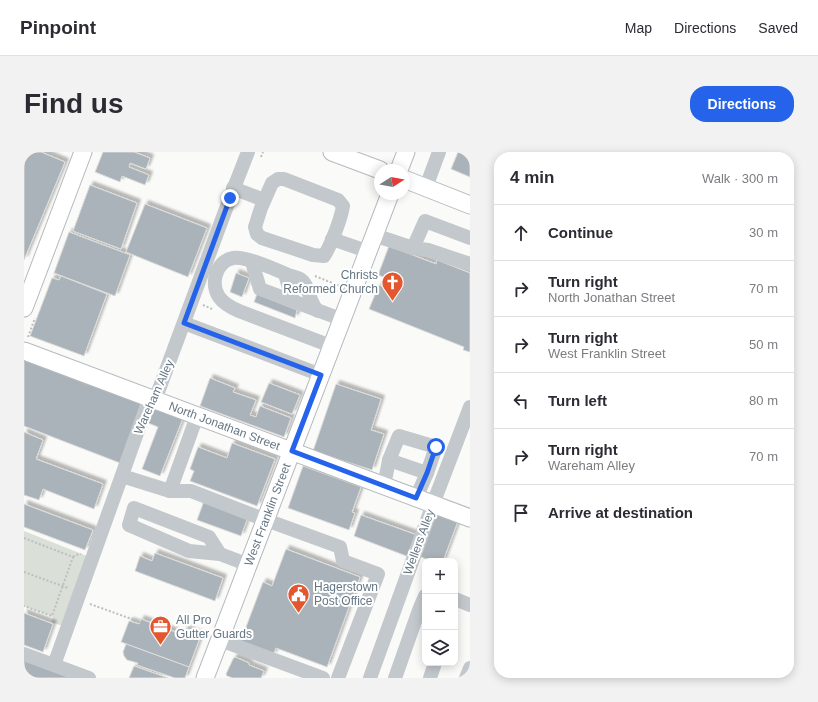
<!DOCTYPE html>
<meta charset="utf-8">
<style>
:root{--surface:#fff;--page:#f2f2f3;--text:#2b2b33;--muted:#7c7c81;--line:#e1e1e2;--accent:#2563eb}
body{margin:0;font-family:Helvetica,sans-serif;background:var(--page);color:var(--text)}
.controls{position:absolute;right:12px;bottom:12px;display:grid;overflow:hidden;border-radius:8px;box-shadow:0 2px 10px #0003}
.controls button{width:36px;height:36px;display:grid;place-items:center;padding:0;border:0;border-bottom:1px solid var(--line);background:var(--surface);color:var(--text);font:20px sans-serif}
.compass{position:absolute;left:350px;top:12px;width:36px;height:36px;border-radius:50%;background:var(--surface);box-shadow:0 2px 10px #0003;rotate:79deg}
.stop{position:absolute;width:12px;height:12px;margin:-9px;border:3px solid #2563eb;border-radius:50%;background:#fff}
.stop.end{background:#2563eb;border-color:#fff;box-shadow:0 1px 4px #0008}
.list{margin:0;padding:0;list-style:none}
h2{display:flex;justify-content:space-between;align-items:center;height:52px;margin:0;padding:0 16px;font-size:17px}
h2 small{font-size:13px;font-weight:400;color:var(--muted)}
.list li{display:grid;grid-template-columns:26px 1fr auto;gap:12px;align-items:center;box-sizing:border-box;height:56px;padding:0 16px;border-top:1px solid var(--line)}
.list b{display:block;font-size:15px;white-space:nowrap}
.list p{margin:0;font-size:13px;white-space:nowrap;color:var(--muted)}
.list em{font-size:13px;font-style:normal;color:var(--muted)}
.icon{flex:none;width:22px;height:22px;fill:none;stroke:currentColor;stroke-width:2;stroke-linecap:round;stroke-linejoin:round}
.map{position:relative;flex:none;width:446px;height:526px;overflow:hidden;border-radius:16px}
header{display:flex;align-items:center;gap:24px;box-sizing:border-box;height:56px;padding:0 20px;background:var(--surface);border-bottom:1px solid var(--line)}
header strong{font-size:19px}
nav{display:flex;gap:22px;margin-inline-start:auto;font-size:14px}
.intro{display:flex;align-items:center;justify-content:space-between;box-sizing:border-box;height:96px;padding:0 24px}
h1{margin:0;font-size:28px}
.button{padding:10px 18px;border-radius:16px;background:var(--accent);color:#fff;font-size:14px;font-weight:700}
main{display:flex;gap:24px;padding:0 24px}
aside{flex:1;background:var(--surface);border-radius:16px;box-shadow:0 2px 10px #0003}
.map>svg:first-child{display:block}
</style>
<header>
<strong>Pinpoint</strong>
<nav><a>Map</a><a>Directions</a><a>Saved</a></nav>
</header>
<div class="intro"><h1>Find us</h1><a class="button">Directions</a></div>
<main>
<div class="map">
<svg width="446" height="526" viewBox="0 0 446 526">
<defs>
<filter id="shadow"><feDropShadow dx="3.5" dy="-3.5" stdDeviation="1" flood-color="#0004"/></filter>
</defs>
<rect width="100%" height="100%" fill="#fafaf8"/>
<path fill="#dadfd7" d="M 0,379 L 63,404 L 39,474 L 27,470 L 29,466 L 28,464 L 0,454 Z"/>
<g fill="#aab3b9" stroke="#dcdcda" filter="url(#shadow)">
<path d="M 0,0 L 17,0 L 41,10 L 0,108 Z"/>
<path d="M 79,0 L 110,0 L 126,6 L 122,17 L 106,11 L 105,15 L 125,23 L 121,33 L 98,24 L 96,30 L 71,20 Z"/>
<path d="M 434,0 L 446,0 L 446,25 L 427,17 Z"/>
<path d="M 66,33 L 113,51 L 97,97 L 49,79 Z"/>
<path d="M 121,52 L 183,76 L 164,125 L 102,100 Z"/>
<path d="M 45,80 L 106,103 L 91,144 L 30,121 Z"/>
<path d="M 365,94 L 412,112 L 413,108 L 446,121 L 446,200 L 439,198 L 440,195 L 345,157 L 355,133 L 365,137 L 369,129 L 354,123 Z"/>
<path d="M 212,121 L 225,126 L 218,145 L 206,140 Z"/>
<path d="M 37,124 L 83,142 L 60,204 L 6,184 L 28,126 L 35,128 Z"/>
<path d="M 233,142 L 273,158 L 271,166 L 230,150 Z"/>
<path d="M 0,206 L 119,252 L 96,311 L 0,274 Z"/>
<path d="M 186,226 L 211,236 L 209,240 L 232,248 L 226,263 L 232,265 L 236,254 L 267,266 L 260,285 L 176,254 Z"/>
<path d="M 245,231 L 276,243 L 268,262 L 237,250 Z"/>
<path d="M 312,232 L 357,247 L 347,278 L 360,282 L 348,318 L 289,299 Z"/>
<path d="M 131,255 L 159,266 L 136,324 L 118,317 L 134,275 L 124,271 Z"/>
<path d="M 0,280 L 19,288 L 12,307 L 79,332 L 70,357 L 19,337 L 15,348 L 0,343 Z"/>
<path d="M 208,291 L 251,307 L 233,354 L 166,329 L 170,319 L 166,317 L 174,295 L 203,306 Z"/>
<path d="M 279,314 L 337,335 L 328,360 L 331,361 L 325,378 L 264,356 Z"/>
<path d="M 180,349 L 224,365 L 217,384 L 173,368 Z"/>
<path d="M 0,352 L 69,378 L 61,398 L 0,375 Z"/>
<path d="M 409,360 L 434,369 L 419,409 L 407,409 L 392,403 Z"/>
<path d="M 337,363 L 393,383 L 385,405 L 330,384 Z"/>
<path d="M 262,397 L 336,425 L 303,515 L 252,496 L 249,503 L 216,491 L 239,430 L 248,434 Z"/>
<path d="M 131,401 L 199,426 L 191,449 L 111,419 L 116,404 L 128,409 Z"/>
<path d="M 0,461 L 29,472 L 19,500 L 0,493 Z"/>
<path d="M 117,467 L 159,483 L 161,477 L 177,483 L 165,515 L 97,490 L 105,469 L 115,472 Z"/>
<path d="M 102,492 L 165,515 L 161,526 L 151,526 L 113,513 L 114,511 L 103,508 L 100,504 L 99,500 Z"/>
<path d="M 211,505 L 225,511 L 225,513 L 240,519 L 237,526 L 209,526 L 203,524 L 202,522 L 209,507 Z"/>
<path d="M 0,508 L 47,526 L 0,526 Z"/>
<path d="M 110,514 L 144,526 L 105,526 Z"/>
</g>
<g fill="none" stroke-linecap="round" stroke-linejoin="round">
<defs>
<g id="major">
<path d="M 308,0 L 356,18"/>
<path d="M 375,18 L 382,0"/>
<path d="M 380,27 L 446,53"/>
<path d="M 0,156 L 59,0"/>
<path id="s1" d="M 0,199 L 446,366"/>
<path id="s2" d="M 181,526 L 366,42"/>
</g>
</defs>
<use href="#major" stroke="#b5babe" stroke-width="19"/>
<g stroke="#bbbfc2" stroke-width="2" stroke-dasharray="2 2" stroke-linecap="butt">
<path d="M 237,5 L 239,0"/>
<path d="M 291,124 L 316,134"/>
<path d="M 179,153 L 188,157"/>
<path d="M 4,185 L 11,166"/>
<path d="M 0,386 L 49,405 L 28,464 L 0,454"/>
<path d="M 49,405 L 52,403 L 57,402"/>
<path d="M 0,420 L 44,436"/>
<path d="M 66,452 L 116,470"/>
</g>
<g stroke="#c3c8cc" stroke-width="14">
<path d="M 254,27 L 260,27 L 314,48 L 319,54 C 317,67 307,93 300,104 L 289,103 L 238,86 L 233,82 L 231,75 L 237,56 L 248,31 Z"/>
<path d="M 402,35 L 415,0"/>
<path d="M 209,36 L 240,48"/>
<path d="M 350,83 L 389,96 L 404,98 L 446,112"/>
<path d="M 308,87 L 343,99"/>
<path d="M 389,96 L 401,69 L 446,86"/>
<path d="M 228,110 L 236,137 L 317,167"/>
<path d="M 261,122 L 269,149"/>
<path d="M 294,159 C 284,150 286,133 276,127 C 272,125 266,124 262,122 C 250,117 222,104 209,106 C 192,109 186,132 195,145 C 200,152 208,156 215,159 L 307,194"/>
<path d="M 160,171 L 297,223"/>
<path d="M 365,308 L 403,321"/>
<path d="M 98,324 L 146,339 L 167,339 L 242,368 L 316,395 L 319,409 L 354,422 L 314,526"/>
<path d="M 360,334 L 365,308 L 375,284 L 412,295 L 403,321 L 392,346"/>
<path d="M 146,339 L 173,264"/>
<path d="M 196,402 L 185,385 L 110,356 L 105,373 L 165,399 L 196,402 L 225,413"/>
<path d="M 431,447 L 446,453"/>
<path d="M 196,488 L 299,526"/>
<path d="M 0,502 L 65,526"/>
<path d="M 30,513 L 122,256 L 126,247 L 134,240 L 206,46 L 224,0"/>
<path d="M 346,526 L 409,352 L 446,255"/>
<path d="M 371,526 L 395,458 L 401,444"/>
<path d="M 406,526 L 411,511"/>
<path d="M 442,526 L 446,516"/>
</g>
<use href="#major" stroke="#fff" stroke-width="17"/>
</g>
<g fill="none" stroke-linecap="round" stroke-linejoin="round">
<path stroke="#2563eb" stroke-width="5" d="M 206,46 L 160,171 L 297,223 L 268,299 L 392,346 L 403,321 L 412,295"/>
</g>
<defs>
<symbol id="church-pin" viewBox="-11 -11 22 30"><path d="M0 17L-7.5 6A9.5 9.5 0 1 1 7.5 6Z" fill="#e4572e" stroke="#fff"/><path d="M-1.2-6h2.4v3.5h3.3v2.4h-3.3V6h-2.4V-.1h-3.3v-2.4h3.3Z" fill="#fff"/></symbol>
<symbol id="civic-pin" viewBox="-11 -11 22 30"><path d="M0 17L-7.5 6A9.5 9.5 0 1 1 7.5 6Z" fill="#e4572e" stroke="#fff"/><path d="M-.6-6.5H3V-4.5H.6V-3L4-1V1h2V6H-6V1h2V-1L-.6-3ZM-1.2 2.5V6h2.4V2.5Z" fill="#fff"/></symbol>
<symbol id="office-pin" viewBox="-11 -11 22 30"><path d="M0 17L-7.5 6A9.5 9.5 0 1 1 7.5 6Z" fill="#e4572e" stroke="#fff"/><path d="M-6-3h4V-5.5h4V-3h4V5H-6ZM-1-4.5V-3h2v-1.5ZM-6 0V1H6V0Z" fill="#fff"/></symbol>
</defs>
<g fill-rule="evenodd">
<use href="#church-pin" x="356" y="118" width="25" height="34"/>
<use href="#civic-pin" x="262" y="430" width="25" height="34"/>
<use href="#office-pin" x="124" y="462" width="25" height="34"/>
</g>
<g text-anchor="middle" stroke-width="4" stroke-linejoin="round" paint-order="stroke">
<g font-size="12" fill="#657683" stroke="#fff" text-anchor="start">
<text x="354" y="127" text-anchor="end">Christs<tspan x="354" dy="14">Reformed Church</tspan></text>
<text x="290" y="439">Hagerstown<tspan x="290" dy="14">Post Office</tspan></text>
<text x="152" y="472">All Pro<tspan x="152" dy="14">Gutter Guards</tspan></text>
</g>
<g font-size="12" fill="#657683" stroke="#fff">
<text transform="translate(130 245) rotate(-66)" y="4">Wareham Alley</text>
<text dy="4" stroke="none"><textPath href="#s1" startOffset="214">North Jonathan Street</textPath></text>
<text dy="4" stroke="none"><textPath href="#s2" startOffset="175">West Franklin Street</textPath></text>
<text transform="translate(395 390) rotate(-70)" y="4">Wellers Alley</text>
</g>
</g>
</svg>
<div class="controls">
<button>+</button>
<button>−</button>
<button><svg class="icon" aria-label="layers" viewBox="0 0 24 24"><path d="M12 4l9 5-9 5-9-5zM3 14l9 5 9-5"/></svg></button>
</div>
<svg class="compass" viewBox="-18 -18 36 36"><path d="M0-13l5 13h-10z" fill="#e53935"/><path d="M0 13l5-13h-10z" fill="#7c7c81"/></svg>
<div class="stop" style="left:412px;top:295px"></div>
<div class="stop end" style="left:206px;top:46px"></div>
</div>
<aside>
<h2>4 min<small>Walk · 300 m</small></h2>
<ul class="list">
<li><svg class="icon" aria-label="ahead" viewBox="0 0 24 24"><path d="M12 20V5M6 11l6-6 6 6"/></svg><div><b>Continue</b></div><em>30 m</em></li>
<li><svg class="icon" aria-label="right" viewBox="0 0 24 24"><path d="M7 20v-9h11M14 6l5 5-5 5"/></svg><div><b>Turn right</b><p>North Jonathan Street</p></div><em>70 m</em></li>
<li><svg class="icon" aria-label="right" viewBox="0 0 24 24"><path d="M7 20v-9h11M14 6l5 5-5 5"/></svg><div><b>Turn right</b><p>West Franklin Street</p></div><em>50 m</em></li>
<li><svg class="icon" aria-label="left" viewBox="0 0 24 24"><path d="M17 20v-9H6M10 6l-5 5 5 5"/></svg><div><b>Turn left</b></div><em>80 m</em></li>
<li><svg class="icon" aria-label="right" viewBox="0 0 24 24"><path d="M7 20v-9h11M14 6l5 5-5 5"/></svg><div><b>Turn right</b><p>Wareham Alley</p></div><em>70 m</em></li>
<li><svg class="icon" aria-label="arrive" viewBox="0 0 24 24"><path d="M6 21V4h12l-3 4 3 4H6"/></svg><div><b>Arrive at destination</b></div></li>
</ul>
</aside>
</main>
